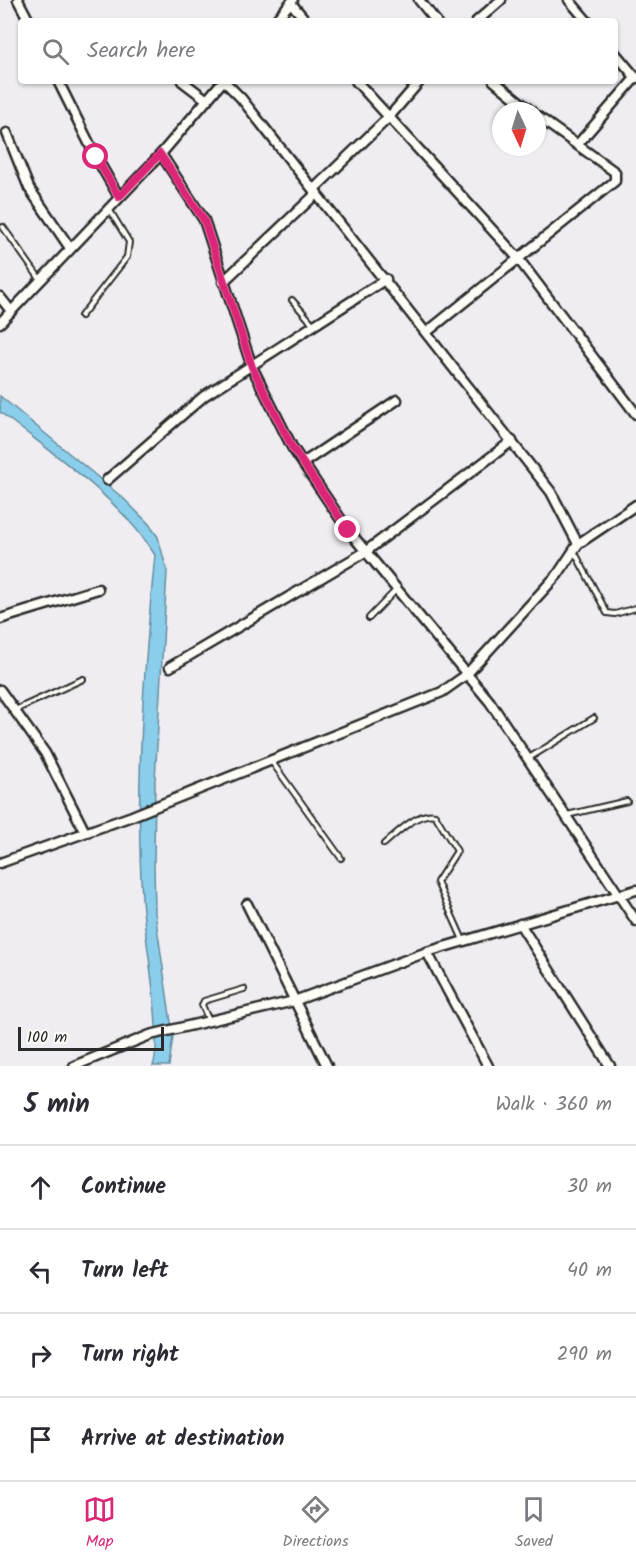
<!DOCTYPE html>
<meta charset="utf-8">
<style>
:root{--surface:#fff;--page:#f7f7f7;--text:#2b2b33;--muted:#7c7c81;--line:#e1e1e2;--accent:#db2777}
body{margin:0;font-family:Kalam,sans-serif;background:var(--page);color:var(--text)}
.compass{position:absolute;left:492px;top:102px;width:54px;height:54px;border-radius:50%;background:var(--surface);box-shadow:0 2px 4px #0004;rotate:176deg}
.scale{position:absolute;left:18px;bottom:15px;width:146px;box-sizing:border-box;padding-left:6px;border:3px solid #2b2b2b;border-top:0;font-size:16px;line-height:21px;white-space:nowrap;color:#2b2b2b;-webkit-text-stroke:4px #fdfcf7;paint-order:stroke}
.stop{position:absolute;width:18px;height:18px;margin:-14px;border:4px solid #db2777;border-radius:50%;background:#fff}
.stop.end{background:#db2777;border-color:#fff;box-shadow:0 2px 6px #0008}
.list{margin:0;padding:0;list-style:none}
h2{display:flex;justify-content:space-between;align-items:center;height:78px;margin:0;padding:0 24px;font-size:26px}
h2 small{font-size:20px;font-weight:400;color:var(--muted)}
.list li{display:grid;grid-template-columns:39px 1fr auto;gap:18px;align-items:center;box-sizing:border-box;height:84px;padding:0 24px;border-top:2px solid var(--line)}
.list b{display:block;font-size:22px;white-space:nowrap}
.list em{font-size:20px;font-style:normal;color:var(--muted)}
.icon{flex:none;width:33px;height:33px;fill:none;stroke:currentColor;stroke-width:2;stroke-linecap:round;stroke-linejoin:round}
.map{position:relative;flex:none;width:636px;height:1066px;overflow:hidden}
.search{position:absolute;background:var(--surface);box-shadow:0 2px 4px #0004;left:18px;right:18px;top:18px;height:66px;display:flex;align-items:center;gap:15px;box-sizing:border-box;padding:0 21px;border-radius:6px;color:var(--muted);font-size:22px}
.sheet{height:414px;background:var(--surface)}
nav{display:flex;justify-content:space-around;align-items:center;box-sizing:border-box;height:84px;border-top:2px solid var(--line);background:var(--surface);font-size:16px;color:var(--muted)}
nav a{display:grid;justify-items:center;gap:3px}
nav .on{color:var(--accent)}
.map>svg:first-child{display:block}
</style>
<div class="map">
<svg width="636" height="1066" viewBox="0 0 636 1066">
<rect width="100%" height="100%" fill="#f0edf2"/>
<filter id="ink" filterUnits="userSpaceOnUse"><feTurbulence type="fractalNoise" baseFrequency=".0167" numOctaves="2"/><feDisplacementMap in="SourceGraphic" scale="12" xChannelSelector="R" yChannelSelector="G"/><feConvolveMatrix kernelMatrix="1 2 1 2 8 2 1 2 1" color-interpolation-filters="sRGB"/></filter>
<g filter="url(#ink)">
<path fill="#8aceeb" stroke="#648d9e" stroke-width="1.5" d="M 0,396 L 123,498 L 149,524 L 158,537 L 167,571 L 155,780 L 154,864 L 155,913 L 173,1036 L 169,1066 L 153,1066 C 164,1034 144,937 142,898 C 135,784 144,668 155,555 C 120,498 51,453 0,412 Z"/>
<g fill="none" stroke-linecap="round" stroke-linejoin="round">
<defs>
<g id="service">
<path d="M 3,227 L 40,279"/>
<path d="M 292,300 L 313,324"/>
<path d="M 81,316 L 127,257 L 129,242 L 109,209"/>
<path d="M 575,553 L 607,613 L 615,614 L 636,608"/>
<path d="M 369,618 L 396,590"/>
<path d="M 15,710 L 83,679"/>
<path d="M 529,758 L 594,718"/>
<path d="M 272,762 L 341,858"/>
<path d="M 567,815 L 627,801"/>
<path d="M 384,844 C 396,834 418,811 435,815 L 457,851 L 437,882 L 463,940"/>
<path d="M 208,1019 L 202,1005 L 204,1001 L 244,989"/>
</g>
<g id="minor">
<path d="M 18,0 L 29,21"/>
<path d="M 419,0 L 436,21"/>
<path d="M 569,0 L 587,21"/>
<path d="M 291,3 L 306,21"/>
<path d="M 275,21 L 293,0"/>
<path d="M 477,21 L 501,0"/>
<path d="M 615,53 L 636,78"/>
<path d="M 58,81 L 96,157 L 119,197"/>
<path d="M 182,81 L 207,100"/>
<path d="M 356,81 L 517,257 L 636,414"/>
<path d="M 494,81 L 531,111"/>
<path d="M 7,133 L 29,188 L 70,248"/>
<path d="M 578,144 L 636,77"/>
<path d="M 161,154 L 204,220 L 252,367 L 292,447 L 348,530 L 490,702 L 636,921"/>
<path d="M 314,189 L 389,117 L 420,81"/>
<path d="M 223,282 L 317,193"/>
<path d="M 0,297 L 11,311"/>
<path d="M 0,323 L 161,154 L 223,81"/>
<path d="M 427,332 L 615,181 L 615,172 L 537,116"/>
<path d="M 303,463 L 397,400"/>
<path d="M 107,480 L 204,396 L 386,279"/>
<path d="M 578,544 L 636,505"/>
<path d="M 0,619 L 98,589"/>
<path d="M 170,667 L 365,552 L 512,441"/>
<path d="M 0,690 L 45,753 L 85,832"/>
<path d="M 0,863 L 132,816 L 442,692 L 466,675 L 558,574 L 578,544 L 551,492 L 241,98 L 224,81"/>
<path d="M 247,904 L 327,1066"/>
<path d="M 520,924 L 610,1066"/>
<path d="M 427,952 L 488,1066"/>
<path d="M 74,1066 L 150,1035 L 294,1001 L 427,952 L 636,890"/>
</g>
</defs>
<use href="#service" stroke="#2b2b2b" stroke-width="8"/>
<use href="#minor" stroke="#2b2b2b" stroke-width="13"/>
<use href="#service" stroke="#fdfcf7" stroke-width="4"/>
<use href="#minor" stroke="#fdfcf7" stroke-width="8"/>
</g>
</g>
<g fill="none" stroke-linecap="round" stroke-linejoin="round" filter="url(#ink)">
<path stroke="#db2777" stroke-width="8" d="M 96,157 L 119,197 L 160,154 L 204,220 L 252,367 L 292,447 L 348,530"/>
</g>
</svg>
<svg class="compass" viewBox="-18 -18 36 36"><path d="M0-13l5 13h-10z" fill="#e53935"/><path d="M0 13l5-13h-10z" fill="#7c7c81"/></svg>
<div class="scale">100 m</div>
<div class="stop" style="left:96px;top:157px"></div>
<div class="stop end" style="left:348px;top:530px"></div>
<div class="search"><svg class="icon" aria-label="search" viewBox="0 0 24 24"><circle cx="10" cy="10" r="6"/><path d="M15 15l6 6"/></svg>Search here</div>
</div>
<section class="sheet">
<h2>5 min<small>Walk · 360 m</small></h2>
<ul class="list">
<li><svg class="icon" aria-label="ahead" viewBox="0 0 24 24"><path d="M12 20V5M6 11l6-6 6 6"/></svg><div><b>Continue</b></div><em>30 m</em></li>
<li><svg class="icon" aria-label="left" viewBox="0 0 24 24"><path d="M17 20v-9H6M10 6l-5 5 5 5"/></svg><div><b>Turn left</b></div><em>40 m</em></li>
<li><svg class="icon" aria-label="right" viewBox="0 0 24 24"><path d="M7 20v-9h11M14 6l5 5-5 5"/></svg><div><b>Turn right</b></div><em>290 m</em></li>
<li><svg class="icon" aria-label="arrive" viewBox="0 0 24 24"><path d="M6 21V4h12l-3 4 3 4H6"/></svg><div><b>Arrive at destination</b></div></li>
</ul>
</section>
<nav>
<a class="on"><svg class="icon" aria-label="map" viewBox="0 0 24 24"><path d="M3 6l6-2 6 2 6-2v14l-6 2-6-2-6 2zM9 4v14M15 6v14"/></svg>Map</a>
<a><svg class="icon" aria-label="directions" viewBox="0 0 24 24"><path d="M12 3l9 9-9 9-9-9zM9 14v-3h6M13 9l2 2-2 2"/></svg>Directions</a>
<a><svg class="icon" aria-label="saved" viewBox="0 0 24 24"><path d="M7 4h10v16l-5-4-5 4z"/></svg>Saved</a>
</nav>
